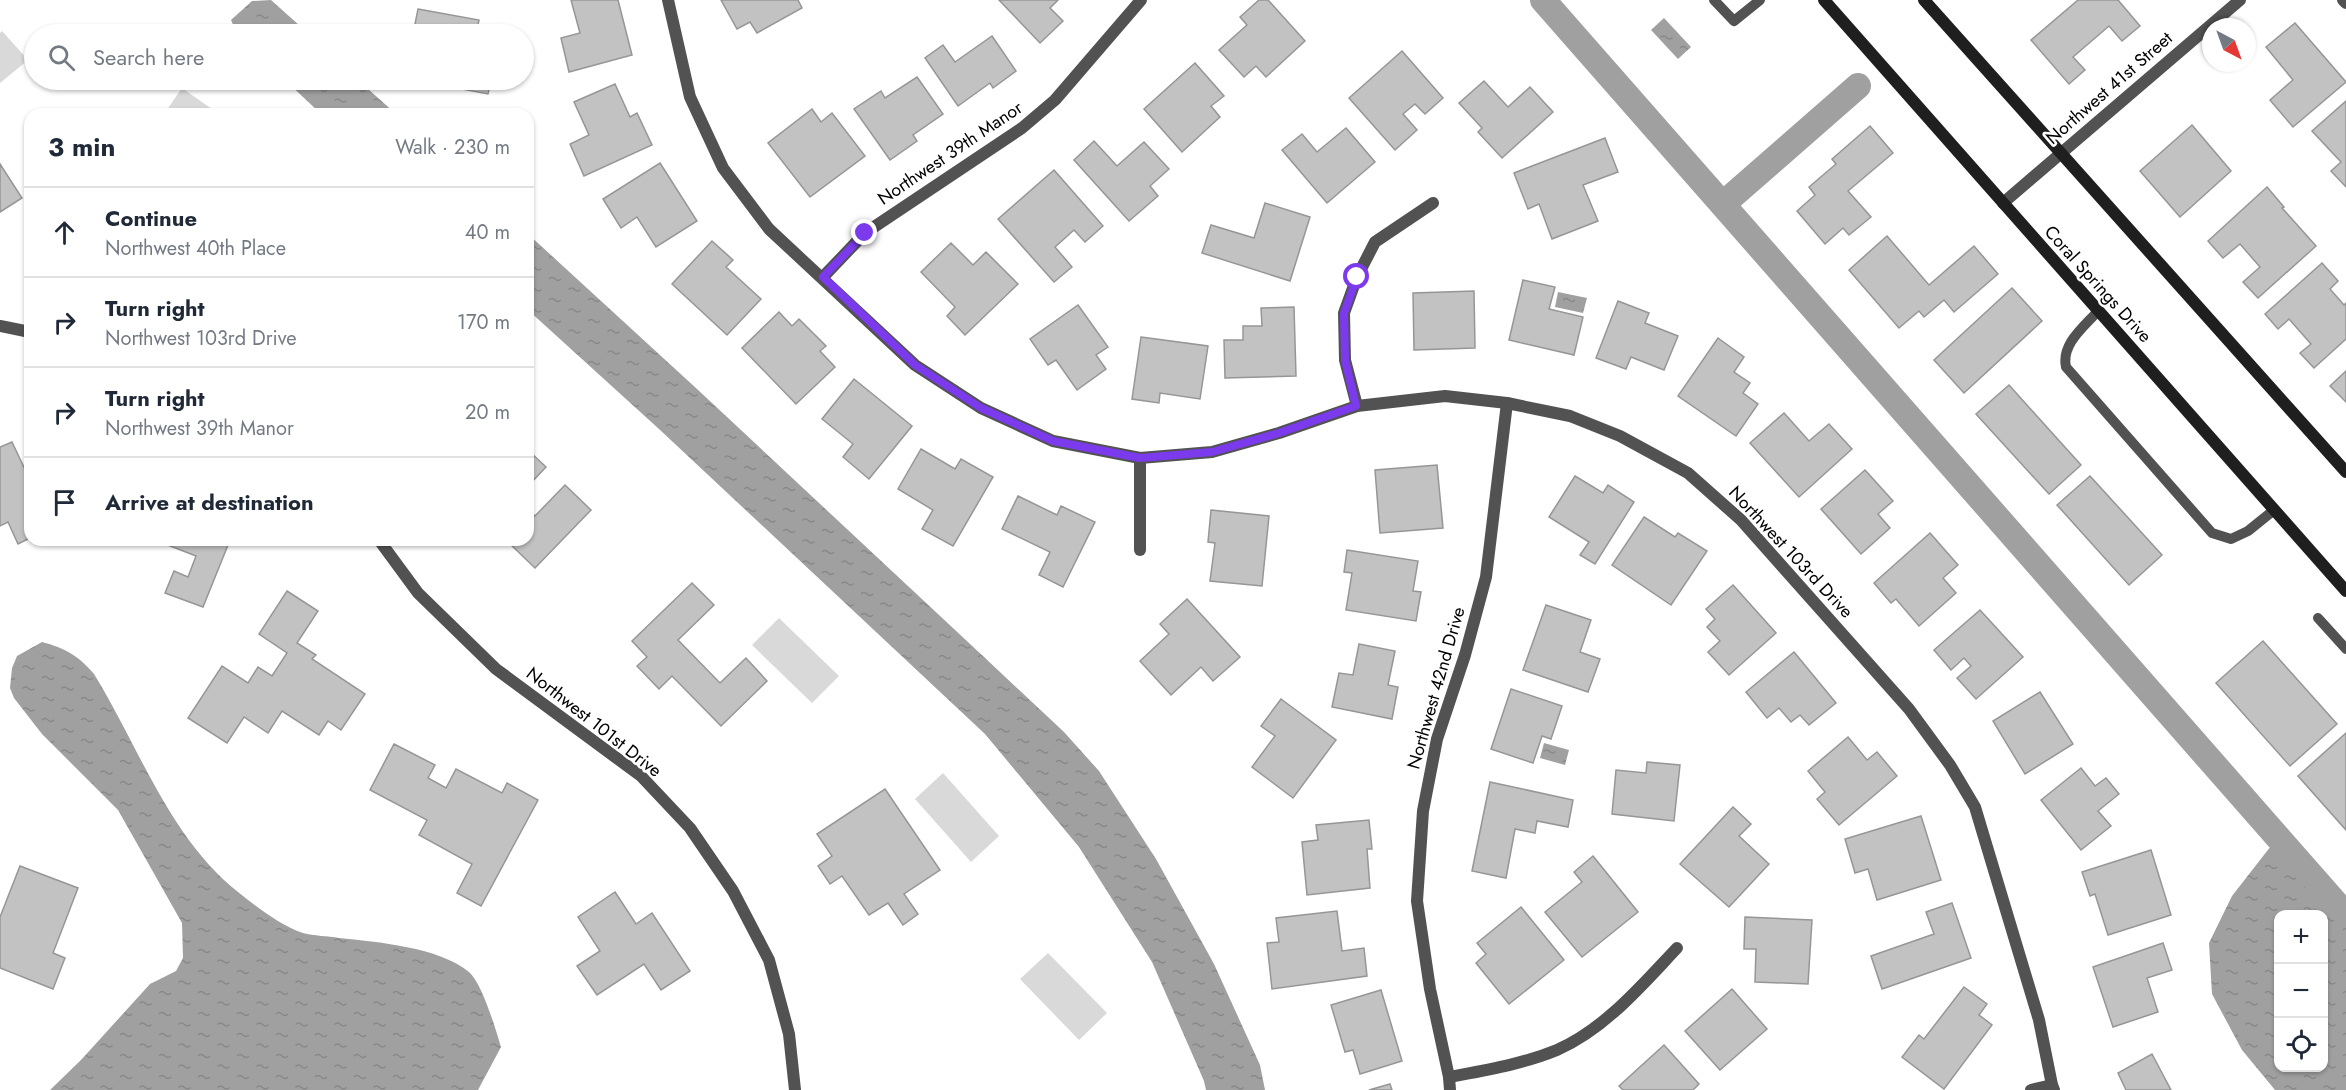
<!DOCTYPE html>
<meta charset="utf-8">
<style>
:root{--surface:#fff;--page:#f2f2f3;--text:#1f2937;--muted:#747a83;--line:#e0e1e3}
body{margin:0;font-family:Jost,sans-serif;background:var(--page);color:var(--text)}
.controls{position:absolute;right:18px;bottom:18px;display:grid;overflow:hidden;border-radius:12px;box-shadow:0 2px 4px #0004}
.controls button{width:54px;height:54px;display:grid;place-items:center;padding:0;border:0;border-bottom:2px solid var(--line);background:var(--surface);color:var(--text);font:30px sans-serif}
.compass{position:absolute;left:2202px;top:18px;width:54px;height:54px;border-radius:50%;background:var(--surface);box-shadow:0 2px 4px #0004;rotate:139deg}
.stop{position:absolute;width:18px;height:18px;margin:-14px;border:4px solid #7c3aed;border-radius:50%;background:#fff}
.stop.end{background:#7c3aed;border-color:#fff;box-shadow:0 2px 6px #0008}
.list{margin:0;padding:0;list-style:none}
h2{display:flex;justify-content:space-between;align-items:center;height:78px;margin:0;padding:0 24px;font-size:26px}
h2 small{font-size:20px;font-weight:400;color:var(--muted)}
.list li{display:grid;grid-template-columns:39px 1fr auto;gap:18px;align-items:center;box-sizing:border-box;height:90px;padding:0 24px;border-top:2px solid var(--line)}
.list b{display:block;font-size:22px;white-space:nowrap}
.list p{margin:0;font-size:20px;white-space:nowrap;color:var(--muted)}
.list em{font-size:20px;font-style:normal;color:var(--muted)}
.icon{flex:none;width:33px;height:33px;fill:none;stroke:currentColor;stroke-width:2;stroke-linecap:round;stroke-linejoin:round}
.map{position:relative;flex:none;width:2346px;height:1090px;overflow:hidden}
.search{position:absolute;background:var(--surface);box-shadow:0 2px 4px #0004;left:24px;top:24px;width:510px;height:66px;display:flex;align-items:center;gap:15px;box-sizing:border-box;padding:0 21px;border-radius:33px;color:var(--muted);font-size:22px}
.panel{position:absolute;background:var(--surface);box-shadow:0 2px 4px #0004;left:24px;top:108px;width:510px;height:438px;border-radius:18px}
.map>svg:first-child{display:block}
</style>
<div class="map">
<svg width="2346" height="1090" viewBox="0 0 2346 1090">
<defs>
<pattern id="water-ripples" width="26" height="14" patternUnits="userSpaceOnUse" patternTransform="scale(1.5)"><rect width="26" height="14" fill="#a0a0a0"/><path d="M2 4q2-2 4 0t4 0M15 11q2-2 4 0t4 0" fill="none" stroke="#888"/></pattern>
</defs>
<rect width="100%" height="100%" fill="#fff"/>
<g fill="#d9d9d9">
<path d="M 2,31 L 28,60 L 0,83 L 0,33 Z"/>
<path d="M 182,88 L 219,114 L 164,114 Z"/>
<path d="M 779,618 L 839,676 L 812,703 L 752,645 Z"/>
<path d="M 943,773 L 999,836 L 971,862 L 915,799 Z"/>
<path d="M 1048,953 L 1107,1013 L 1079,1040 L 1020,979 Z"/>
</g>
<g fill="url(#water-ripples)" fill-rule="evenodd">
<path d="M 271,0 L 309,34 L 237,34 L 231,20 L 252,1 Z"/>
<path d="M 1664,18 L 1691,47 L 1678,59 L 1651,30 Z"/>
<path d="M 285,80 L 358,80 L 396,114 L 321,114 Z"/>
<path d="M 528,234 L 697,389 L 984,657 L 1064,732 L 1099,771 L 1156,859 L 1214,964 L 1260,1065 L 1265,1090 L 1206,1090 L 1204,1081 L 1152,962 L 1079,847 L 985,734 L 659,429 L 528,310 Z"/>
<path d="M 1558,292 L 1587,298 L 1583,313 L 1555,307 Z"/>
<path d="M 42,642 C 65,648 79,656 94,674 C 139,747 169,837 238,892 C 257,907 280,925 303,933 C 314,936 328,936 339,938 C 377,942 439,947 469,972 C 482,983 496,1030 501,1047 L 478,1090 L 50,1090 L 81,1060 L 150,984 L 176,971 L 183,958 L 182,923 L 118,810 L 42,734 L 14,698 L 10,688 L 12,668 L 17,656 Z"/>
<path d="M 1544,743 L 1569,750 L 1565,765 L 1540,758 Z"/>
<path d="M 2278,837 L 2346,915 L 2346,1090 L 2275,1090 L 2242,1050 L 2212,994 L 2209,943 L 2232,896 ZM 2278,914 L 2324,914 L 2324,1068 L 2278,1068 Z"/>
</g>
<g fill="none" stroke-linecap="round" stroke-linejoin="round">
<g stroke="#a0a0a0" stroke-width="26">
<path d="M 1543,0 L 2346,915"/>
<path d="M 1723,204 L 1858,86"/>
</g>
</g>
<g fill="#c2c2c2" stroke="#969696" stroke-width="1.5">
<path d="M 571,0 L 618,0 L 632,55 L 569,72 L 561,38 L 580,33 Z"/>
<path d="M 721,0 L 798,0 L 802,8 L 757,33 L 750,22 L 737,29 Z"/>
<path d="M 999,0 L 1058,0 L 1050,8 L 1063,21 L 1040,43 Z"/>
<path d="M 1259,0 L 1268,0 L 1305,41 L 1266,77 L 1256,66 L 1244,77 L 1219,50 L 1247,25 L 1240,17 Z"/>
<path d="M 2078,0 L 2118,0 L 2140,26 L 2122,41 L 2109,26 L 2073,57 L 2085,70 L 2069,84 L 2031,40 Z"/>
<path d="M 418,9 L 479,20 L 476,34 L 413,34 Z"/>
<path d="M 2295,23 L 2346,82 L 2293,127 L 2270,100 L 2293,80 L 2266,47 Z"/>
<path d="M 992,36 L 1016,71 L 993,88 L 990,83 L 958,106 L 925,58 L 943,45 L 955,62 Z"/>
<path d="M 1402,51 L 1443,98 L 1425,114 L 1415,104 L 1403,114 L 1417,130 L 1395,150 L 1349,98 Z"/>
<path d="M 1195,63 L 1224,96 L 1211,106 L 1220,117 L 1182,152 L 1144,109 Z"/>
<path d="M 917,77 L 943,114 L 913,135 L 917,141 L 890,160 L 854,109 L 881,91 L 885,98 Z"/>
<path d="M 441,80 L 491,80 L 488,94 L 440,85 Z"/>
<path d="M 1484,81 L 1508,107 L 1530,87 L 1553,112 L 1502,158 L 1478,132 L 1482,128 L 1459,103 Z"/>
<path d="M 615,84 L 630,117 L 637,113 L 652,145 L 584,176 L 570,144 L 589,135 L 574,102 Z"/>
<path d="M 2346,101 L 2346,187 L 2331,171 L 2341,162 L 2312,131 Z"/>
<path d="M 812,109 L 821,122 L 832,113 L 865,156 L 810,197 L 768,143 Z"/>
<path d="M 2192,125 L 2231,171 L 2180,217 L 2140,171 Z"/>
<path d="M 1870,126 L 1893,153 L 1848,191 L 1871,217 L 1849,235 L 1843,228 L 1825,244 L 1797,211 L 1815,195 L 1809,187 L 1836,164 L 1832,159 Z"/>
<path d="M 1346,128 L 1375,162 L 1327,203 L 1282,150 L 1302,134 L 1317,152 Z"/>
<path d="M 1605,138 L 1618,172 L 1583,185 L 1598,221 L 1552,239 L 1539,204 L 1528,209 L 1514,173 Z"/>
<path d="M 1094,141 L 1117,166 L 1144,142 L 1169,169 L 1150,186 L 1158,196 L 1129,221 L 1074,160 Z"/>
<path d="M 660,163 L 697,221 L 656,247 L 637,217 L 621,228 L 603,199 Z"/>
<path d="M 0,164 L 22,198 L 0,212 Z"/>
<path d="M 1054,170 L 1103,226 L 1085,242 L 1074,230 L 1055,247 L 1072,267 L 1054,282 L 998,219 Z"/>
<path d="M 2267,187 L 2284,207 L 2282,208 L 2316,246 L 2258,298 L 2243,282 L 2260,267 L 2240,244 L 2223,258 L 2208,241 Z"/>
<path d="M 1265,203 L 1310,217 L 1290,281 L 1202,253 L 1211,225 L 1254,238 Z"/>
<path d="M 1887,236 L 1929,285 L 1974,246 L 1998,274 L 1954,312 L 1944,300 L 1924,317 L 1919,311 L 1899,328 L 1849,270 Z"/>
<path d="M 712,241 L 733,260 L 726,267 L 761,299 L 727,335 L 672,284 Z"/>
<path d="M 951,243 L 973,265 L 986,252 L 1018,284 L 965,335 L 947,316 L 955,307 L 921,272 Z"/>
<path d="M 2322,263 L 2338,281 L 2330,289 L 2344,305 L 2346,303 L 2346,339 L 2314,368 L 2300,353 L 2311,344 L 2289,319 L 2278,329 L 2265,314 Z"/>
<path d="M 1523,280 L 1555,287 L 1549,309 L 1583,317 L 1574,355 L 1509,340 Z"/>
<path d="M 2012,288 L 2042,321 L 1964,393 L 1934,360 Z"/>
<path d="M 1474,291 L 1475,348 L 1414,350 L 1413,293 Z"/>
<path d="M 1618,301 L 1649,313 L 1645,323 L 1678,336 L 1664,370 L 1631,357 L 1626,369 L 1596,358 Z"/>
<path d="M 1078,305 L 1108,347 L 1096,355 L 1106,369 L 1077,390 L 1056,360 L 1048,365 L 1030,339 Z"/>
<path d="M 1294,307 L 1296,376 L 1225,378 L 1224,340 L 1243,340 L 1243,326 L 1262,326 L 1261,308 Z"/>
<path d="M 779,312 L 792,326 L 799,319 L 826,346 L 820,351 L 835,367 L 796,404 L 742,348 Z"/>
<path d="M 1141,337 L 1208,346 L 1200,399 L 1160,393 L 1159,403 L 1132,399 Z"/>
<path d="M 1718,338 L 1744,357 L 1734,372 L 1750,383 L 1743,393 L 1758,404 L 1736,436 L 1678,396 Z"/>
<path d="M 2346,371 L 2346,402 L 2330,386 Z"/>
<path d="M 854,379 L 912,426 L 869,479 L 843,457 L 853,444 L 822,419 Z"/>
<path d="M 2009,385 L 2081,465 L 2049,494 L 1976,414 Z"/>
<path d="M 1784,413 L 1809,441 L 1829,424 L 1852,449 L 1799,497 L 1750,443 Z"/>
<path d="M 12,442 L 30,480 L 30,538 L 18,544 L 8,522 L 0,526 L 0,447 Z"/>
<path d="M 921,449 L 955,469 L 961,459 L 993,477 L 953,546 L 922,529 L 933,510 L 898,489 Z"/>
<path d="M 528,450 L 546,467 L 528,486 Z"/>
<path d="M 1437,465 L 1443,528 L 1380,533 L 1375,470 Z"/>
<path d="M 1865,470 L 1893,501 L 1878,514 L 1890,528 L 1861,554 L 1821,509 Z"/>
<path d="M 1575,476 L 1603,493 L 1608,485 L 1634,502 L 1595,564 L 1580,555 L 1589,542 L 1549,517 Z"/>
<path d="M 2090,476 L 2162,555 L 2129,585 L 2057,505 Z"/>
<path d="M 565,485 L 591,510 L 535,568 L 506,540 L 528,540 L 528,509 L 535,516 Z"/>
<path d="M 1018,496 L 1057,515 L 1061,506 L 1095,522 L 1063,587 L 1039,575 L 1050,552 L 1002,529 Z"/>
<path d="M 1211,510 L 1269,516 L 1262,586 L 1210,581 L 1215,543 L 1208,542 Z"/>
<path d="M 1644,517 L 1675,537 L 1678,533 L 1707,551 L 1671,605 L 1612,565 Z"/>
<path d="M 1930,533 L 1958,565 L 1943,578 L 1956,593 L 1919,626 L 1896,599 L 1891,603 L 1874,583 Z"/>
<path d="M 155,540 L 230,540 L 203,607 L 165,593 L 174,571 L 188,577 L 196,556 Z"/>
<path d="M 1347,550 L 1418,561 L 1413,591 L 1421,592 L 1416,621 L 1346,610 L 1352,573 L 1344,572 Z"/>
<path d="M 692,583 L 714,605 L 678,640 L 720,683 L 746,658 L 767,681 L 721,726 L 672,676 L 659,689 L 637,666 L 647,657 L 632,641 Z"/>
<path d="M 1733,585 L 1776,633 L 1729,675 L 1708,652 L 1720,641 L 1707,627 L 1715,619 L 1706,609 Z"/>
<path d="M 287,591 L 318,611 L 297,643 L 316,655 L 312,659 L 365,694 L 341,730 L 328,721 L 319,735 L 282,711 L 268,733 L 244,717 L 227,743 L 188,718 L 222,666 L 248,683 L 258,667 L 272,676 L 287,653 L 259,634 Z"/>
<path d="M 1187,599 L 1240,657 L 1213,681 L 1201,667 L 1171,695 L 1140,661 L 1169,634 L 1160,624 Z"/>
<path d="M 1546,605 L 1591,620 L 1580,652 L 1600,659 L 1588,692 L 1523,670 Z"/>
<path d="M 1980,610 L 2023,657 L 1976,699 L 1957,678 L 1971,666 L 1964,658 L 1951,670 L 1934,650 Z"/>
<path d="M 2263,641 L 2337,724 L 2290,766 L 2216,683 Z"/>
<path d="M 1359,644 L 1395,651 L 1388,685 L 1398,687 L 1392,719 L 1332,707 L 1339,673 L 1353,675 Z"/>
<path d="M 1794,652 L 1836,703 L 1809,725 L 1800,715 L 1791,722 L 1779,708 L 1767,718 L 1746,692 Z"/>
<path d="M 1511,689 L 1562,706 L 1551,739 L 1542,736 L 1533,763 L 1491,749 Z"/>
<path d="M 2040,692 L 2073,744 L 2025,774 L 1993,721 Z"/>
<path d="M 1281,699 L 1336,740 L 1293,798 L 1252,767 L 1275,736 L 1261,726 Z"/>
<path d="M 2346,733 L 2346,830 L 2298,776 Z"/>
<path d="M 1848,737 L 1867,760 L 1877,752 L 1897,776 L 1839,825 L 1817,799 L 1825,792 L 1808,771 Z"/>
<path d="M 394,744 L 435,765 L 428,778 L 446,788 L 456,769 L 502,793 L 507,783 L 538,800 L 481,906 L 457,893 L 472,864 L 419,835 L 427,820 L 370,790 Z"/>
<path d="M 1647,762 L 1680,765 L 1674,821 L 1612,814 L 1616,770 L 1646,773 Z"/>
<path d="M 2081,768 L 2095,786 L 2106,778 L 2119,794 L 2098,811 L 2111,826 L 2081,850 L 2041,800 Z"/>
<path d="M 1490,782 L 1573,800 L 1568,827 L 1537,821 L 1535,833 L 1515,829 L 1506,878 L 1472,871 Z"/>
<path d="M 885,789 L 940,870 L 904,894 L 918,914 L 903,925 L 888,903 L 869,915 L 842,876 L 830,884 L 818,866 L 832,856 L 817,834 Z"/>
<path d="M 1733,807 L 1751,824 L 1739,836 L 1769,864 L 1729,907 L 1680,864 Z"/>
<path d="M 1921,816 L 1941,880 L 1877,900 L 1868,869 L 1855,873 L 1845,839 Z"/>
<path d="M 1369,820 L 1372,849 L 1367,849 L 1370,888 L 1307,895 L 1302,842 L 1318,840 L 1316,825 Z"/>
<path d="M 2151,850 L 2171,915 L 2108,935 L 2095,894 L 2090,896 L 2082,872 Z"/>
<path d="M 1593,856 L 1638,912 L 1582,957 L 1545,912 L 1582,882 L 1574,872 Z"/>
<path d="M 20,866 L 78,888 L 53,953 L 65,958 L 53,989 L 0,968 L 0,917 Z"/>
<path d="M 615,892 L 636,924 L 652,913 L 690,971 L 661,990 L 644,964 L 597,995 L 577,966 L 600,951 L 578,917 Z"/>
<path d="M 1952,903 L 1971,958 L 1882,989 L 1871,956 L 1934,934 L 1926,912 Z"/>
<path d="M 1521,907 L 1564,960 L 1509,1004 L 1476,963 L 1486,954 L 1477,943 Z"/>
<path d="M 1337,911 L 1342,951 L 1364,948 L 1367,976 L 1272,989 L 1267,943 L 1279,942 L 1276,918 Z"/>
<path d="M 1745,917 L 1812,920 L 1808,984 L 1755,982 L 1756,949 L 1744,949 Z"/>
<path d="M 2163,943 L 2172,970 L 2147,978 L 2158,1012 L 2113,1027 L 2093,967 Z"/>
<path d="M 1964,987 L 1987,1004 L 1979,1015 L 1992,1025 L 1944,1089 L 1902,1057 L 1919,1035 L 1924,1039 Z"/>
<path d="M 1732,989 L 1767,1029 L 1720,1070 L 1685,1031 Z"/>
<path d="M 1381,990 L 1402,1061 L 1360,1074 L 1353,1050 L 1345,1052 L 1331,1005 Z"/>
<path d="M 1664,1045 L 1699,1084 L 1693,1090 L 1623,1090 L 1619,1086 Z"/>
<path d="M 2152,1054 L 2171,1090 L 2126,1090 L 2118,1073 Z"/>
<path d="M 1390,1084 L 1392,1090 L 1369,1090 Z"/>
</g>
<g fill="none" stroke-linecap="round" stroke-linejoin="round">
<g stroke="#525252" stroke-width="10">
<path d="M 1714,0 L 1734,21 L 1760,0"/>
<path d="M 2098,311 C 2084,327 2061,344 2066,367 L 2212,533 L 2231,539 L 2248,531 L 2274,510"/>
<path d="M 2318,618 L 2346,649"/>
</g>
<g stroke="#525252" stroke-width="12">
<path d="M 668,0 L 690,97 L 723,168 L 769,229 L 915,365 L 981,408 L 1053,441 L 1140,458 L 1212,452 L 1279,433 L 1357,406 L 1445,396 L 1507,403 L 1570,416 L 1620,436 L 1688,473 L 1741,520 L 1909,709 L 1950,765 L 1975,807 L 2039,1020 L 2052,1085 L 2054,1090"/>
<path d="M 2343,0 L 2346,3"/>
<path d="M 2003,203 L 2240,0"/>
<path d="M 823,277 L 865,233 L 1022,128 L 1055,100 L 1141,0"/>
<path d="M 0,326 L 30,332"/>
<path d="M 1357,406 L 1345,360 L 1344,313 L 1357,277 L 1375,242 L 1433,203"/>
<path d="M 379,540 L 418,593 L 496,669 L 641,776 L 690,828 L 733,891 L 769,960 L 789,1034 L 795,1090"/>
<path d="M 1140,550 L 1140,458"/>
<path d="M 1449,1077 C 1486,1070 1523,1064 1557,1050 C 1605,1029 1642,985 1677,948"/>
<path d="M 1450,1090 L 1449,1077 L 1430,989 L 1417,901 L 1423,811 L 1437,739 L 1465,655 L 1486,577 L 1507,403"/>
<path d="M 2031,1090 L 2052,1085"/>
</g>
<g stroke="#1f1f1f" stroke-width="12">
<path d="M 1824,0 L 2346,591"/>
<path d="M 1924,0 L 2346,472"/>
</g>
</g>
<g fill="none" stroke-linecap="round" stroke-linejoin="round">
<path stroke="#7c3aed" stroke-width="8" d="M 865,233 L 823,277 L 915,365 L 981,408 L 1053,441 L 1140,458 L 1212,452 L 1279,433 L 1356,406 L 1345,360 L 1344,313 L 1357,277"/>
</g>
<g text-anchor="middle" stroke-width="5" stroke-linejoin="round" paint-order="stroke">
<g font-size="18" fill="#000" stroke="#fff">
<text transform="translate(2109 88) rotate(-41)" y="6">Northwest 41st Street</text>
<text transform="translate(950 153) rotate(-34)" y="6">Northwest 39th Manor</text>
<text transform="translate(2098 284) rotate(48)" y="6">Coral Springs Drive</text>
<text transform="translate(1791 552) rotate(47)" y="6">Northwest 103rd Drive</text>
<text transform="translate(1436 688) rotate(-74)" y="6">Northwest 42nd Drive</text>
<text transform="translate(594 722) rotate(38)" y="6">Northwest 101st Drive</text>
</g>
</g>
</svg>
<div class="controls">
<button>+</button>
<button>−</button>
<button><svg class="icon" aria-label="locate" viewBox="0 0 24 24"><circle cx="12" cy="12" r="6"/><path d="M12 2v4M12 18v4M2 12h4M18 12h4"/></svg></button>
</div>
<svg class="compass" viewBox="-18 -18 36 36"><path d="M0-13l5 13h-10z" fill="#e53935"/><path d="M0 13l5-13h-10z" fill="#747a83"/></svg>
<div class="stop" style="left:1357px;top:277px"></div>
<div class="stop end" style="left:865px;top:233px"></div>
<div class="search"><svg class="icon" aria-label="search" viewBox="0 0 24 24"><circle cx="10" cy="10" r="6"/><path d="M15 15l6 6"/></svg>Search here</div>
<section class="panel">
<h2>3 min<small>Walk · 230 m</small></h2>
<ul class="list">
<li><svg class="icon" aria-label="ahead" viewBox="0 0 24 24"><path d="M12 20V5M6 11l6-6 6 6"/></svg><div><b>Continue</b><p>Northwest 40th Place</p></div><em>40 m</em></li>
<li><svg class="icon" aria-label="right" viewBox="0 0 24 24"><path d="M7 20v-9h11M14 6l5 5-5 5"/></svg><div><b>Turn right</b><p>Northwest 103rd Drive</p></div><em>170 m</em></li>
<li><svg class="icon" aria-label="right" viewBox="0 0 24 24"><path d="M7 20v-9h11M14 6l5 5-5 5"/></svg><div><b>Turn right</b><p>Northwest 39th Manor</p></div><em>20 m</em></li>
<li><svg class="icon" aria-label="arrive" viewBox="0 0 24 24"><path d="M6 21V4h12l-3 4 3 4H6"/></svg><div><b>Arrive at destination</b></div></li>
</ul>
</section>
</div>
